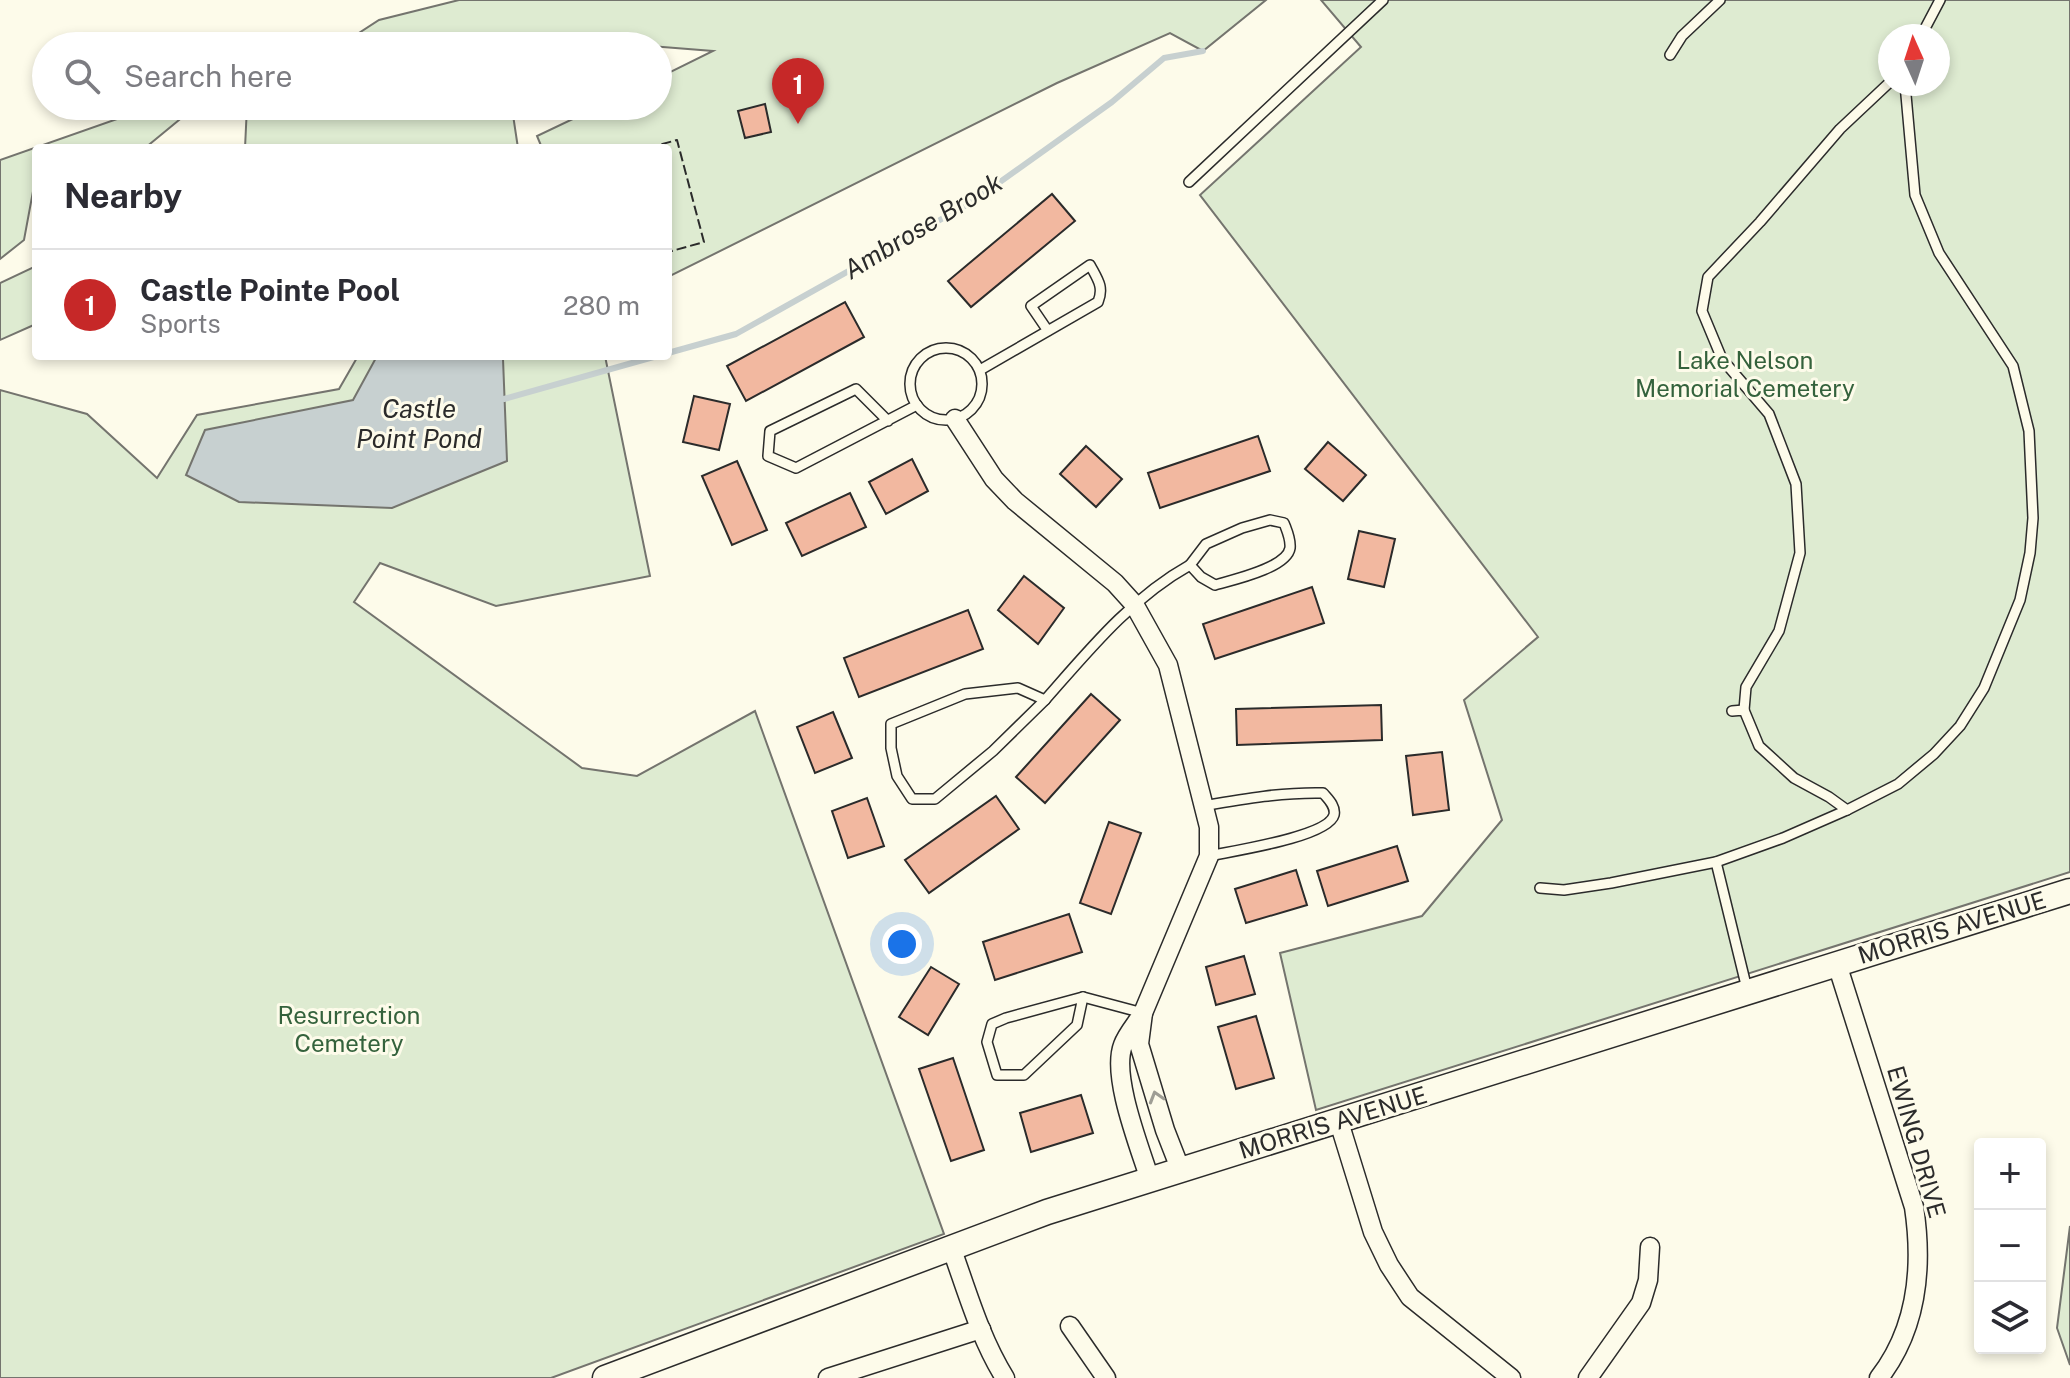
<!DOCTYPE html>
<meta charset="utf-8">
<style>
:root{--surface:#fff;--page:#f7f7f7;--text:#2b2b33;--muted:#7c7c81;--line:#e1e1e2;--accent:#c62828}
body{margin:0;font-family:"Public Sans",sans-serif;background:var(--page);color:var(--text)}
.controls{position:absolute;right:24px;bottom:24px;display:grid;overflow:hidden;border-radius:8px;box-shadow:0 4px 12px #0003}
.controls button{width:72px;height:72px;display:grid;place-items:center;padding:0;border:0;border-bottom:2px solid var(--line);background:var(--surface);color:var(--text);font:40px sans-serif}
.compass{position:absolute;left:1878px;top:24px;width:72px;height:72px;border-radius:50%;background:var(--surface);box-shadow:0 4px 12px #0003;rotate:357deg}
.you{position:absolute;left:902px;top:944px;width:28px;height:28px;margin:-20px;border:6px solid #fff;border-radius:50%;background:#1a73e8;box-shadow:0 0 0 12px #1a73e833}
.badge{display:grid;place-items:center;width:52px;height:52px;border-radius:50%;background:var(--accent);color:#fff;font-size:26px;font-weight:700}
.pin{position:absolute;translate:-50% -66px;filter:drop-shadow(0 2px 4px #0008)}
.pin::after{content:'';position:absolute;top:42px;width:28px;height:24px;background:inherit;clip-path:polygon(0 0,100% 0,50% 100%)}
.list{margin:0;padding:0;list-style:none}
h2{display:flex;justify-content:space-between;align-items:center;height:104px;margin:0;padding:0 32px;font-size:34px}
h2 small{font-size:26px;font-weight:400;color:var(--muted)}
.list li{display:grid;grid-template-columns:52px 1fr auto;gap:24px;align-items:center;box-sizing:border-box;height:112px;padding:0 32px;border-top:2px solid var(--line)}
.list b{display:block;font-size:30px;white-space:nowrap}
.list p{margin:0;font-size:26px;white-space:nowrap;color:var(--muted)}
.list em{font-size:26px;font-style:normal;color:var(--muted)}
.icon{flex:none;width:44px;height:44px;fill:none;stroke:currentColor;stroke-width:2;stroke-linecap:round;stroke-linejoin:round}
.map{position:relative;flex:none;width:2070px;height:1378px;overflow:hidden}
.search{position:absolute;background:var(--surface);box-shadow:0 4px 12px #0003;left:32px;top:32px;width:640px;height:88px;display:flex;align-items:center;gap:20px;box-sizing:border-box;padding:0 28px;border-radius:44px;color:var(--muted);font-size:30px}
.panel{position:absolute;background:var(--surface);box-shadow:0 4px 12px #0003;left:32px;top:144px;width:640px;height:216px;border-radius:8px}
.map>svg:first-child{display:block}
</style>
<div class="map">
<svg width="2070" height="1378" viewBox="0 0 2070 1378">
<rect width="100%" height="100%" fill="#fdfbea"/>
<g fill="#deebd1" stroke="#74746e" stroke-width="2" fill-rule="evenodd">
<path d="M 459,0 L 1266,0 L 1203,51 L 1170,33 L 1057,83 L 668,277 L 668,148 L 542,148 L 537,136 L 600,106 L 658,106 L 658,78 L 713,51 L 625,44 L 616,46 L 339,46 L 379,20 Z"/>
<path d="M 1321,0 L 2070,0 L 2070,872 L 1316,1110 L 1280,953 L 1422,916 L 1502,820 L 1464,700 L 1538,637 L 1200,195 L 1361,47 ZM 1890,36 L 1938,36 L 1938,84 L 1890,84 Z"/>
<path d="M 154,106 L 196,106 L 145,148 L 36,148 L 36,186 L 34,186 L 24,240 L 0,259 L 0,160 Z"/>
<path d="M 247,106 L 525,106 L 513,115 L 518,148 L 245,148 Z"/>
<path d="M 36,266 L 36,324 L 0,340 L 0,283 Z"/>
<path d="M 358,356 L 605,356 L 650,576 L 496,606 L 380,563 L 354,602 L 582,768 L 637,776 L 755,711 L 944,1234 L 551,1378 L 0,1378 L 0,390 L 87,414 L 157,478 L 197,415 L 339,389 Z"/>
<path d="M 2070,1226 L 2070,1365 L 2057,1328 Z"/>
</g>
<path fill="#c7d0d0" stroke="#74746e" stroke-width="2" d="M 377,356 L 503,359 L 507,461 L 392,508 L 239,502 L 186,475 L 205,430 L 353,400 Z"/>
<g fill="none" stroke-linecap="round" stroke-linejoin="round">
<g stroke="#c7d0d0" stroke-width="6">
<path d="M 668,353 L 736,334 L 972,202 L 1112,102 L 1164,58 L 1203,51"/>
<path d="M 504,399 L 657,356"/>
</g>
</g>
<g fill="#f2b8a0" stroke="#2b2b2b" stroke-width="2">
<path d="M 765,104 L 771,132 L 745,138 L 738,111 Z"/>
<path d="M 1052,194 L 1075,221 L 971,307 L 948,281 Z"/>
<path d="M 845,302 L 864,337 L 746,401 L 727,366 Z"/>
<path d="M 694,396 L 730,404 L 719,450 L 683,442 Z"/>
<path d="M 1258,436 L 1270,471 L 1160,508 L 1148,473 Z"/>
<path d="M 1328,442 L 1366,475 L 1343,501 L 1305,469 Z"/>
<path d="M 1086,446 L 1122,479 L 1096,507 L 1060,474 Z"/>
<path d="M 912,459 L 928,491 L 886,514 L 869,482 Z"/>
<path d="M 737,461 L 767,530 L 732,545 L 702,476 Z"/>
<path d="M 850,493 L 866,527 L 802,556 L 786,523 Z"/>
<path d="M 1359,531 L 1395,539 L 1384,587 L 1348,579 Z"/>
<path d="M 1024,576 L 1064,608 L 1038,644 L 998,610 Z"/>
<path d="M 1312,587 L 1324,623 L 1215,659 L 1203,624 Z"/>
<path d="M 968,610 L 983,649 L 859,697 L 844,658 Z"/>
<path d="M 1091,694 L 1120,720 L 1045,803 L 1016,777 Z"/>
<path d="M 1381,705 L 1382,740 L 1237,745 L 1236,709 Z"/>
<path d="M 833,712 L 852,758 L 815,773 L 797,727 Z"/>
<path d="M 1442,752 L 1449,810 L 1413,815 L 1406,756 Z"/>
<path d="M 996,796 L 1019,829 L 929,893 L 905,860 Z"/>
<path d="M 867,798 L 884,846 L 848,858 L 832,811 Z"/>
<path d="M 1109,822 L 1141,833 L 1111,914 L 1080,903 Z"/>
<path d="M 1397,846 L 1408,881 L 1328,906 L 1317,871 Z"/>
<path d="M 1296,870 L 1307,905 L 1246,923 L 1235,889 Z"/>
<path d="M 1069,914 L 1082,952 L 995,980 L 983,942 Z"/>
<path d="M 1244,956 L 1255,994 L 1216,1005 L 1206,967 Z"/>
<path d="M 931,967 L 959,984 L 928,1035 L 899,1017 Z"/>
<path d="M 1256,1016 L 1274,1078 L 1236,1089 L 1218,1027 Z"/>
<path d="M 953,1058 L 984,1150 L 951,1161 L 919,1069 Z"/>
<path d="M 1081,1095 L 1093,1133 L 1031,1152 L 1020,1113 Z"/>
</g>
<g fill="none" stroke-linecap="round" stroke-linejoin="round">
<defs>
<g id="lane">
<path d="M 1921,36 L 1940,0"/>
<path d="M 1670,55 L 1682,36 L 1720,0"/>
<path d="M 1189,182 L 1383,0"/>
<circle cx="946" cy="384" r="36"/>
<path d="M 980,370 L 1098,302 C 1104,287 1098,280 1090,265 L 1031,306 L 1048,331"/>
<path d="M 888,421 L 856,389 L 770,431 L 768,456 L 796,468 L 917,405"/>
<path d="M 1270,520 L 1284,523 C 1287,531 1291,539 1290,548 C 1287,568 1232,580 1215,585 L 1201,577 L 1190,565 L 1206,544 L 1242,528 Z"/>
<path d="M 1018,688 L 1045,700 L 993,751 L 935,799 L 912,799 L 897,776 L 891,748 L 891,724 L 965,694 Z"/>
<path d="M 1045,700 C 1089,650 1131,598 1190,565"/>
<path d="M 1744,710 L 1746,687 L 1779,631 L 1800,553 L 1796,484 L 1769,414 L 1722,359 L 1702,311 L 1708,277 L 1760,222 L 1840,129 L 1890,82"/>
<path d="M 1732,711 L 1744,710 L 1759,746 L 1794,778 L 1829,797 L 1847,810"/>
<path d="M 1203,806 C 1243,799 1282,792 1323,793 C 1328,799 1336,806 1334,815 C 1328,837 1232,851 1209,856"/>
<path d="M 1716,862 L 1747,989"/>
<path d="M 1540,888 L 1564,890 L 1611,883 L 1716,862 L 1783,838 L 1847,810 L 1898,784 L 1934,754 L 1960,726 L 1984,688 L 2020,600 L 2030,553 L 2033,518 L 2029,431 L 2013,366 L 1939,253 L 1915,195 L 1905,84"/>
<path d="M 1083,997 L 1077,1025 L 1024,1075 L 997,1075 L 987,1042 L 992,1024 L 1006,1018 Z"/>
<path d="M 1083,997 L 1143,1013"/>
</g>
<g id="street">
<path d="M 955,419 L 994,479 L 1015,501 L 1115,583 L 1134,604 L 1168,665 L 1209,827 L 1209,856 L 1143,1013"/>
<path d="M 1837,964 L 1914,1207 C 1923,1267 1917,1329 1879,1378"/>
<path d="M 1339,1122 L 1373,1232 L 1389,1265 L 1410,1297 L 1511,1378"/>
<path d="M 1150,1180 C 1140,1148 1111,1076 1123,1045 C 1127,1034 1137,1023 1143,1013 L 1139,1044 L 1165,1130 L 1181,1171"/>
<path d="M 951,1247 C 967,1291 980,1338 1005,1378"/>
<path d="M 1070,1326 L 1106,1378"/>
<path d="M 828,1378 L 981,1329"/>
<path d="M 1588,1378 L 1641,1303 L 1648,1280 L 1650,1247"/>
</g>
<path id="secondary" d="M 605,1378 L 1047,1212 L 2070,891"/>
</defs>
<use href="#lane" stroke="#2b2b2b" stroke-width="12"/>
<use href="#street" stroke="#2b2b2b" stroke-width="21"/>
<use href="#secondary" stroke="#2b2b2b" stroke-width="27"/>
<use href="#lane" stroke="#fdfbea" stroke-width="9"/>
<use href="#street" stroke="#fdfbea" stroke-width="18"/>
<use href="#secondary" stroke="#fdfbea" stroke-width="24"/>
<path stroke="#2b2b2b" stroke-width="2" stroke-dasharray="10 4" stroke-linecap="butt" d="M 648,148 L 677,140 L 704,242 L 668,252"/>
</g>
<defs><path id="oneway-chevron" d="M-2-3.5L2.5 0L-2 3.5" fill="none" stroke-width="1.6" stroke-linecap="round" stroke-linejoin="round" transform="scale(2)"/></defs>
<use stroke="#9e9d94" href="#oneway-chevron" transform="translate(1156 1097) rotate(-107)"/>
<g text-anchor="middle" stroke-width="6" stroke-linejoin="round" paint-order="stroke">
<g font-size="24" fill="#34623c" stroke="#fdfbea">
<text x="1745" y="369">Lake Nelson<tspan x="1745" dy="28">Memorial Cemetery</tspan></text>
<text x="349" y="1024">Resurrection<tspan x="349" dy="28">Cemetery</tspan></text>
</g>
<g font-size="24" fill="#2b2b2b" stroke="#fdfbea">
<text transform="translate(1952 928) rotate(-17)" y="8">MORRIS AVENUE</text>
<text transform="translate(1333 1123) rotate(-17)" y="8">MORRIS AVENUE</text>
<text transform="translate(1916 1142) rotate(74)" y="8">EWING DRIVE</text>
</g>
<g font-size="26" font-style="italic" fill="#2b2b2b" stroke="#fdfbea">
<text transform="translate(923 226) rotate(-31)" y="9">Ambrose Brook</text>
<text x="419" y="418">Castle<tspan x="419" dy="30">Point Pond</tspan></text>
</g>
</g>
</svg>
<div class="controls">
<button>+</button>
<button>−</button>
<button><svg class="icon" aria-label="layers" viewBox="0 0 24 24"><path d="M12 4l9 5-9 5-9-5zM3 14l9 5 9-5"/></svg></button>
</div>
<svg class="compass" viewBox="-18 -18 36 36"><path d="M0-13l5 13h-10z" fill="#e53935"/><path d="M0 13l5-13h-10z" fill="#7c7c81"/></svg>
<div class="you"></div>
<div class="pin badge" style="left:798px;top:124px">1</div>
<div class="search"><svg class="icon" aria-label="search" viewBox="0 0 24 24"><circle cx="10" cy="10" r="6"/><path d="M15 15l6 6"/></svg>Search here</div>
<section class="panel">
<h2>Nearby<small></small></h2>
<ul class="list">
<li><span class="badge">1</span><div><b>Castle Pointe Pool</b><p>Sports</p></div><em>280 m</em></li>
</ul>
</section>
</div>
